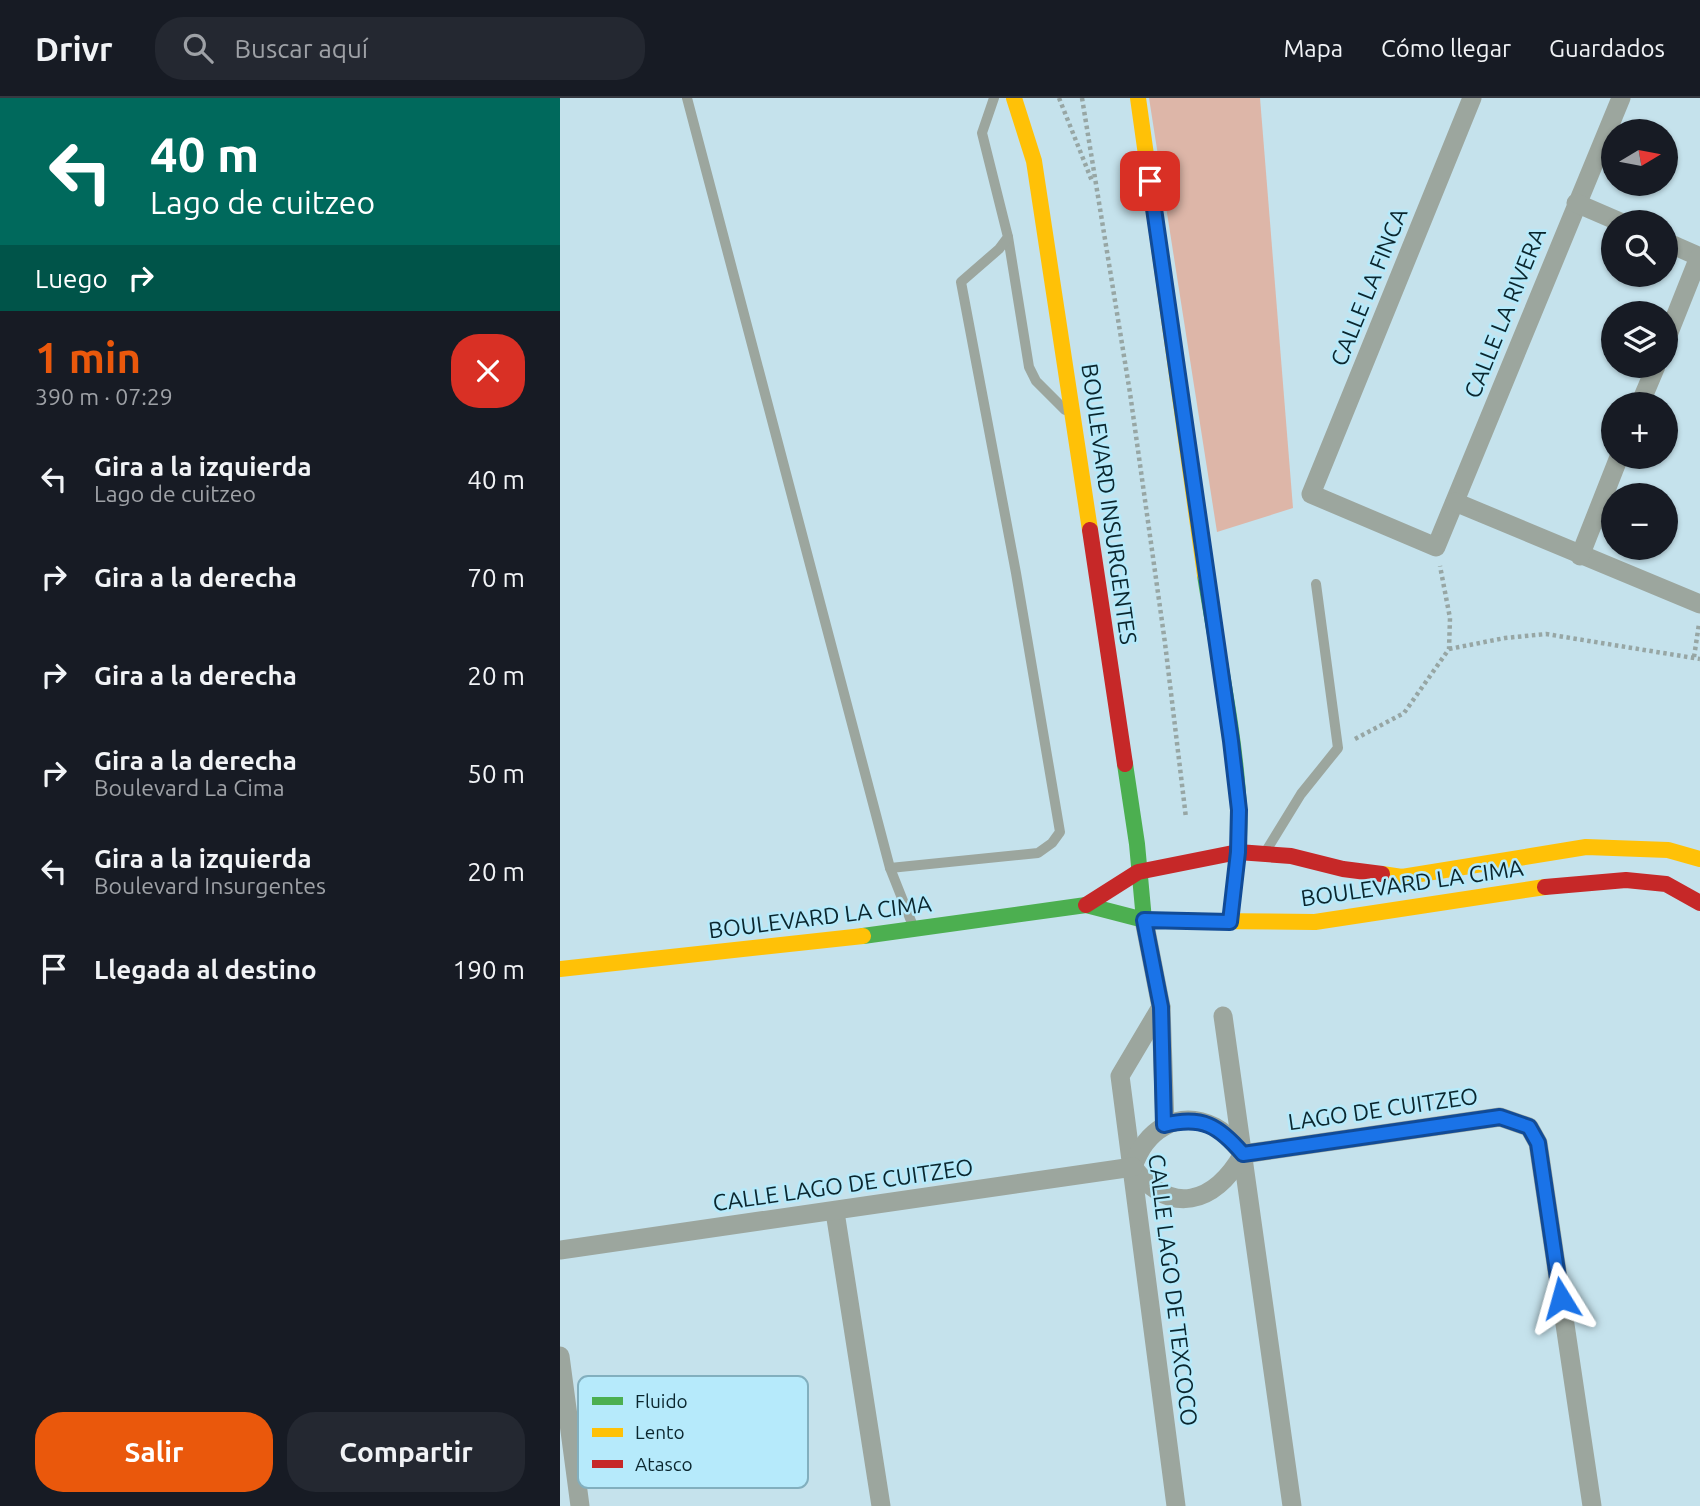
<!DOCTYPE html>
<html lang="es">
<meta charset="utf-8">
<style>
:root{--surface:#171b24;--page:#242831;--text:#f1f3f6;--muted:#9ea1a6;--line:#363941;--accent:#ea580c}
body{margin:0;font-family:Ubuntu,sans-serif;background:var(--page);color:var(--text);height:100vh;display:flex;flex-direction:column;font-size:26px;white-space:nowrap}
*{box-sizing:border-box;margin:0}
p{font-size:23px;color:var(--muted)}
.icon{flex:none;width:38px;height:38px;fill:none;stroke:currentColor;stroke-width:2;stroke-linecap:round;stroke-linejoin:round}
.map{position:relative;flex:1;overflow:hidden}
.sheet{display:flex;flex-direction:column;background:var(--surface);width:560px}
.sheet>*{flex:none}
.banner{background:#00695c;color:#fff;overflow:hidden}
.needle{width:46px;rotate:80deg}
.controls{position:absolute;left:1041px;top:21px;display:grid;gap:14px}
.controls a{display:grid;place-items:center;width:77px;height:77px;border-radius:50%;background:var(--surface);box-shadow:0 2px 5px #0004;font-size:35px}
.pin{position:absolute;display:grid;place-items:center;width:60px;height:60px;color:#fff;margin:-30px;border-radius:14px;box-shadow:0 4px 10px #0006}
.me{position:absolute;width:77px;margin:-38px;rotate:352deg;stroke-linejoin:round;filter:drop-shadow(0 0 5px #0008)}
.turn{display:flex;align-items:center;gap:24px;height:147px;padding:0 35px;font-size:32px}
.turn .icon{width:91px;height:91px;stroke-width:2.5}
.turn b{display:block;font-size:49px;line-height:60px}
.then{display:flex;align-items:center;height:66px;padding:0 35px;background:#0003;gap:14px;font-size:26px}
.round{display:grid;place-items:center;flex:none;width:74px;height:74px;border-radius:28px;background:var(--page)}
.headline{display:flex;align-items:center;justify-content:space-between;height:119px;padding:0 35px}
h1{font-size:42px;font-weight:600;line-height:52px;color:var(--accent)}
.cta{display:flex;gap:14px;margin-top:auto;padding:14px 35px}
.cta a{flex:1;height:80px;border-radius:28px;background:var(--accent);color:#fff;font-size:28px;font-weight:600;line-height:80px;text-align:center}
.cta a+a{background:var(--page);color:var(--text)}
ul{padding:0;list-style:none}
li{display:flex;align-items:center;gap:21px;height:98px;padding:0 35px}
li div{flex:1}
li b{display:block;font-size:26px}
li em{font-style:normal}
header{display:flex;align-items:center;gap:42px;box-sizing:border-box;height:98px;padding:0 35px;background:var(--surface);border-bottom:2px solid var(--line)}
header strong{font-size:33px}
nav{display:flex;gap:38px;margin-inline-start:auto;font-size:24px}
.search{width:490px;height:63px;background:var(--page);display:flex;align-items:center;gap:18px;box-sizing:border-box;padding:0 24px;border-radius:28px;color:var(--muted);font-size:26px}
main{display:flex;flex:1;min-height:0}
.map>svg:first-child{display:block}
</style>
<header>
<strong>Drivr</strong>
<div class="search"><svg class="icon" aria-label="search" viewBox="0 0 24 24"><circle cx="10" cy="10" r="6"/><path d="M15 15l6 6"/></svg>Buscar aquí</div>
<nav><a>Mapa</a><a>Cómo llegar</a><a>Guardados</a></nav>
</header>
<main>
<section class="sheet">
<div class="banner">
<div class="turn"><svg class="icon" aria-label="left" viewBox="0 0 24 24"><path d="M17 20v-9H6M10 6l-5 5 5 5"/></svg><div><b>40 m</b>Lago de cuitzeo</div></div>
<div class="then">Luego<svg class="icon" aria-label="right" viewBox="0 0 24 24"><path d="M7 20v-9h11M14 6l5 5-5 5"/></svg></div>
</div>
<div class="headline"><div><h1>1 min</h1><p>390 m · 07:29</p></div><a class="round" style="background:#d93025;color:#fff"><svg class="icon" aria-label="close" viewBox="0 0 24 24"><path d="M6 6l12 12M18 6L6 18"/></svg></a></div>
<ul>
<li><svg class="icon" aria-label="left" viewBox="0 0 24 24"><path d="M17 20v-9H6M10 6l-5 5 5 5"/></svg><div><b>Gira a la izquierda</b><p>Lago de cuitzeo</p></div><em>40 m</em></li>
<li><svg class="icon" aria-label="right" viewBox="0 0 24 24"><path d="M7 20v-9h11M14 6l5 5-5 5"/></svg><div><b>Gira a la derecha</b></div><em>70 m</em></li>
<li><svg class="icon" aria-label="right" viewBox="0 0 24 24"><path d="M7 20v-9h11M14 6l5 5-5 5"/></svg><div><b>Gira a la derecha</b></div><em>20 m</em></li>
<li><svg class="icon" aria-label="right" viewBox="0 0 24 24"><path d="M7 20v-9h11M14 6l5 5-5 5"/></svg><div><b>Gira a la derecha</b><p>Boulevard La Cima</p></div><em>50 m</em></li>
<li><svg class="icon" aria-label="left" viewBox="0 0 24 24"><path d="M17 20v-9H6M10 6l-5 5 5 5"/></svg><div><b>Gira a la izquierda</b><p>Boulevard Insurgentes</p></div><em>20 m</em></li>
<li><svg class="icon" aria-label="arrive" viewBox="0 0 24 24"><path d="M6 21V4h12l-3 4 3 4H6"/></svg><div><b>Llegada al destino</b></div><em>190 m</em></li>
</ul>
<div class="cta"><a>Salir</a><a>Compartir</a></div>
</section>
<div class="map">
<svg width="1140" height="1408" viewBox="0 0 1140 1408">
<rect width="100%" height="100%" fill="#c5e2ec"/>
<polygon fill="#ddb6a8" points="589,0 700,0 733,410 657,434"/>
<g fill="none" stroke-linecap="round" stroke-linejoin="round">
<g stroke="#97a6a4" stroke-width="4.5" stroke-dasharray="3.5 3.5" stroke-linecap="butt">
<polyline points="499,0 532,83"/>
<polyline points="522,0 570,295 605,545 626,720"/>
<polyline points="889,551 945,540 986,536 1140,561"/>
<polyline points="1134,559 1139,526"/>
<polyline points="795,641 844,615 889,551 890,520 880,468"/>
</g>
<g stroke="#9ca69e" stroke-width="10">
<polyline points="127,0 330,770 353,828"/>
<polyline points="448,139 469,269 476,283 505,312"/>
<polyline points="706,753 741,696 778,650 756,486"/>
<polyline points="330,770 478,755 492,745 500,734 456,475 401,184 439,151 448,139 422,35 434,0"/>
</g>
<g stroke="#9ca69e" stroke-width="19">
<polyline points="912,0 751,396 876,449 1061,0"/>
<polyline points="1016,105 1060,124"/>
<polyline points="1106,144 1140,159"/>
<polyline points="1106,242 1139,159"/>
<polyline points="1080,306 1096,268"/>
<polyline points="895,404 1140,506"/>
<polyline points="1020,458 1059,359"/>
<polyline points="584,822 601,909 605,1027"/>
<polyline points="601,909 560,978 616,1408"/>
<polyline points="663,918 732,1408"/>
<polyline points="683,1056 940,1019 969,1029 978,1045 1032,1408"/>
<path d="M573 1069C585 1033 617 1010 655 1029 667 1035 675 1047 683 1056"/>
<path d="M573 1069C611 1119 654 1106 683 1056"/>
<polyline points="275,1114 321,1408"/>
<polyline points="0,1152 573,1069"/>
<polyline points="0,1258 20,1408"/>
</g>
<g stroke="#4caf50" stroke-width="16">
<path d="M645 477C657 554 675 633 679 711 681 749 674 787 670 824"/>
<polyline points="565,666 577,746 584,822"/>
<polyline points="303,838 526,807 584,822 642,823"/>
</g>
<g stroke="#ffc107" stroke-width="16">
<polyline points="454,0 474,63 530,432"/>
<polyline points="578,0 645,477"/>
<polyline points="822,776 842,779 1026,749 1108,752 1140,761"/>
<polyline points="642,823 755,824 985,789"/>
<polyline points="0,871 303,838"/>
</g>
<g stroke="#c62828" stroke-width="16">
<polyline points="530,432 565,666"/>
<polyline points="985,789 1066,782 1106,786 1140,805"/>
<polyline points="526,807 578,774 678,754 731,758 783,771 822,776"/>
</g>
</g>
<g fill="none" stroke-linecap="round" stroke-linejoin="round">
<g stroke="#114b97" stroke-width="18">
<path id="route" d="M590 83 671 643 679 712 678 754 670 824 584 822 601 909 604 1027C642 1017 659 1028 683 1056L940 1019 969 1029 978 1045 1001 1200"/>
</g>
<use href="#route" stroke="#1a73e8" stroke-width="12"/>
</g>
<g text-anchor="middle" stroke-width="5" stroke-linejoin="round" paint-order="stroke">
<g font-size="23" fill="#0a262e" stroke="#b6eafb">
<text transform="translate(809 189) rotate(-68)" y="8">CALLE LA FINCA</text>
<text transform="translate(945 215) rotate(-68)" y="8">CALLE LA RIVERA</text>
<text transform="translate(549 406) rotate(82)" y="8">BOULEVARD INSURGENTES</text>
<text transform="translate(852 785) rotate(-8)" y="8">BOULEVARD LA CIMA</text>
<text transform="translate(260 819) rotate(-7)" y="8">BOULEVARD LA CIMA</text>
<text transform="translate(823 1011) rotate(-8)" y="8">LAGO DE CUITZEO</text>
<text transform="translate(283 1087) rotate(-8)" y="8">CALLE LAGO DE CUITZEO</text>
<text transform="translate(613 1192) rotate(83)" y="8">CALLE LAGO DE TEXCOCO</text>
</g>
</g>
<rect x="18" y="1278" width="230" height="112" rx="10" fill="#b6eafb" stroke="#82afbe" stroke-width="2"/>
<rect x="32" y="1299" width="31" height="8" fill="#4caf50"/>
<rect x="32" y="1330" width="31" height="9" fill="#ffc107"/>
<rect x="32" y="1362" width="31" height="8" fill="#c62828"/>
<g font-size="19" fill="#0a262e">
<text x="75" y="1310">Fluido</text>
<text x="75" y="1341">Lento</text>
<text x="75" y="1373">Atasco</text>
</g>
</svg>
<div class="controls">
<a><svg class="needle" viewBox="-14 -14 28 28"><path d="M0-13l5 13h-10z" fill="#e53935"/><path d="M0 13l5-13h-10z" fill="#9ea1a6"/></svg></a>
<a><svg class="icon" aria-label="search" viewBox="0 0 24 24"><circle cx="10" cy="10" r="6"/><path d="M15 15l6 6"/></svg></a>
<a><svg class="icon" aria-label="layers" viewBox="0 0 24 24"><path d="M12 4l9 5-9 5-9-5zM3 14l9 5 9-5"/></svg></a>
<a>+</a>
<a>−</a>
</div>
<div class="pin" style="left:590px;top:83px;background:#d93025"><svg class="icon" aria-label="arrive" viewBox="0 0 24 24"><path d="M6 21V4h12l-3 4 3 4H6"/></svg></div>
<svg class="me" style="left:1001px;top:1200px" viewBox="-20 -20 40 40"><path d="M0-17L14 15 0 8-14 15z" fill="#1a73e8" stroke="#fff" stroke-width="4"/></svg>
</div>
</main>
